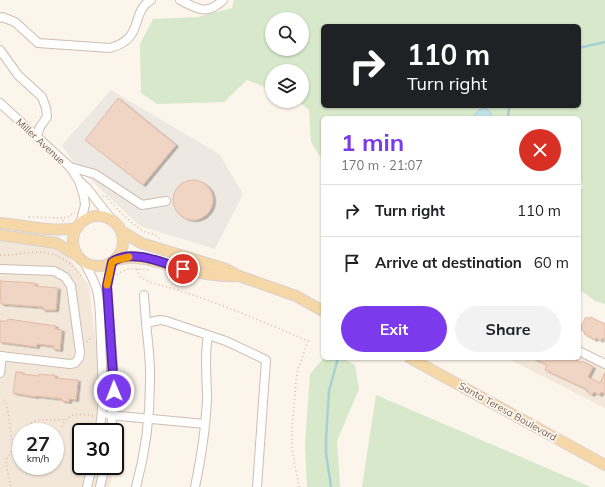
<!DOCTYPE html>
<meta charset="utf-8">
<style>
:root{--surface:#fff;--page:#f2f2f2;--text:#202124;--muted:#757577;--line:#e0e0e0;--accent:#7c3aed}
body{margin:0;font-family:Mulish,sans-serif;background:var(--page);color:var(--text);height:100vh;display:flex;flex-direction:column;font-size:15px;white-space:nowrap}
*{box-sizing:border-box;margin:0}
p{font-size:13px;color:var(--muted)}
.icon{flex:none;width:22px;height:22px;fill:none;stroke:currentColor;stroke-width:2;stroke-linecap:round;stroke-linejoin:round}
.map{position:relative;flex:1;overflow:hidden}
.side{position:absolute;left:321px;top:116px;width:260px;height:244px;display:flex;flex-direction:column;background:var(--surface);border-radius:6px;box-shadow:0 1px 3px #0004}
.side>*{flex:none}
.top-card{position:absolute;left:321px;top:24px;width:260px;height:84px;border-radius:6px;box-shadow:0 1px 3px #0004;background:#202124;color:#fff;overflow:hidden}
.fabs{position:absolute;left:265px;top:12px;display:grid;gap:8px}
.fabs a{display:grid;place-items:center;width:44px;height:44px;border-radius:50%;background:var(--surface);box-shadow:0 1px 3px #0004;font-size:20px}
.speed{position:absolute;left:12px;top:423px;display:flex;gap:8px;font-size:20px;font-weight:700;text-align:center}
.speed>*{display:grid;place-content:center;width:52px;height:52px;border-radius:50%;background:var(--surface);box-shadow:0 1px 3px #0004;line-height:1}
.speed small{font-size:10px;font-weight:400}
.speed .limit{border:2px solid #111;border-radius:6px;background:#fff;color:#111}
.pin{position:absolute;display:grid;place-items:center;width:34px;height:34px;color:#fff;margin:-17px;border:2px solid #fff;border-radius:50%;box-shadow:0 1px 4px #0007}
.me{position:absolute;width:44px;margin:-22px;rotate:359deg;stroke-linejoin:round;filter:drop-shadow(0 0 3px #0008)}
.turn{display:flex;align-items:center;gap:14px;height:84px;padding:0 20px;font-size:18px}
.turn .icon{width:52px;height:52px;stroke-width:2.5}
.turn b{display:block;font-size:28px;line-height:34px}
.round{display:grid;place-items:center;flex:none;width:42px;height:42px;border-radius:21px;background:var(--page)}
.overview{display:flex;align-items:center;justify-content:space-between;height:68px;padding:0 20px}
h1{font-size:24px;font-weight:700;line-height:30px;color:var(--accent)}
.button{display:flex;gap:8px;margin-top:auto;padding:8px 20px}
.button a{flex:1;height:46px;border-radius:24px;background:var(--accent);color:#fff;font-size:16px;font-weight:700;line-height:46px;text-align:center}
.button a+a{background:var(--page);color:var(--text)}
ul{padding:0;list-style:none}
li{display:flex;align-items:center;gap:12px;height:52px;padding:0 20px;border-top:1px solid var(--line)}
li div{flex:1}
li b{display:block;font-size:15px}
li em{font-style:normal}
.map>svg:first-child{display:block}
</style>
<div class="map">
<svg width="605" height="487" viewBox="0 0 605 487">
<defs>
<filter id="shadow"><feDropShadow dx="2.5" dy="1.5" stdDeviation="0" flood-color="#0004"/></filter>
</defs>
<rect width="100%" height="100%" fill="#fcf5eb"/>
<g fill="#f3e7da" fill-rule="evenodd">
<path d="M0 232 60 247 73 263 89 286 106 432H81V466H110L112 478 109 487H0ZM21 432H55V466H21Z"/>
<polygon points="579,355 605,368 605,408 507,358 579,358"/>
</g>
<polygon fill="#eee8e3" points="111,90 219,154 243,194 215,249 140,226 75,165 62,145"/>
<g fill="#d7e9ca" fill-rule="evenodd">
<path d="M234 0H605V304L595 301 579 289V192L583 187 579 172V118H451L449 116 442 118H323V160H322L311 142 309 110 298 101H302V71H272V90L247 80 224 102 157 104 141 93 140 44 153 19 198 17 232 8ZM272 19H302V49H272ZM323 26H579V106H323Z"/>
<polygon points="324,358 343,358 355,365 359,389 337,441 340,487 307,487 305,445 310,374"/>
<polygon points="376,395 591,487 362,487"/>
</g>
<polygon fill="#c0e1e5" stroke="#a7d0d6" points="484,108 487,109 491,113 491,118 471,118 479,110"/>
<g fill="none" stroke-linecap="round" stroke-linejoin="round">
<g stroke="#a7d0d6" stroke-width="2.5">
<polyline points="579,48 605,42"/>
<polyline points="508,118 509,106"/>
<polyline points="331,487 326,453 326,439 329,391 338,358"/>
</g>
</g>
<g fill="#f0d4c4" stroke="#e2bba5" filter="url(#shadow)">
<polygon points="118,98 176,145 143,185 85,140"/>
<circle cx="193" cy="200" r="20"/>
<polygon points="0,281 35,283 35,286 58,288 56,310 43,310 43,307 1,304"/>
<polygon points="586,317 589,319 590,317 605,324 605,340 602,338 601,341 596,338 595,340 584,334 585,332 581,330 582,327 581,326"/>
<polygon points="8,319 56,326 55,329 62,330 60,350 53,349 54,346 37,344 37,347 0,342 0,321 7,321"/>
<polygon points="533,358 572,358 581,363 582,361 593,367 588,377 600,383 605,372 605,394 601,392 600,395 594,392 592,395 587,392 588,390 545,370 547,365"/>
<polygon points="16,372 22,372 22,374 39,376 39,374 48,375 55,375 55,378 78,380 76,400 69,399 69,402 62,401 62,399 36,396 36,397 13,393"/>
</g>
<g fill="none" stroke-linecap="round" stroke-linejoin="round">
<g stroke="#cebdb1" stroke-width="10">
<g id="minor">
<path d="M180 0C198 9 206 16 223 0"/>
<path d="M0 18 2 17 15 22 38 43 110 48C145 39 130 12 151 0"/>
<polyline points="0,50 18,75 42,97 46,108 47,117 40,127 37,136"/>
<polyline points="0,103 70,167 79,181 84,197 85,205 80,224"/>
<polyline points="70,167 95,174 142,205 166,201"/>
<polyline points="79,181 87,188 112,220"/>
<path d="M84 262C89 271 94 280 97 290 101 307 100 325 101 342 102 372 105 403 99 432"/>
<polyline points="0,269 54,271 65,277 71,286 80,352 79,358 75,363 70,364 0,356"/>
<polyline points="144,295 146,323"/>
<polyline points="579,351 605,364"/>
<polyline points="0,373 2,356"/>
<polyline points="109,415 205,424"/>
<polyline points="111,432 114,391 113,366 107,286 112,262"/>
<polyline points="87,487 92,466"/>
<polyline points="100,487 105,466"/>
<path d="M136 487C145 454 150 417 150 382 151 363 148 343 146 323L160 320 166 321 226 341 266 360 257 487"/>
<path d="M195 487C201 458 206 428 207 398 207 377 204 356 208 336"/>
</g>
</g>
<g stroke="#d9d1ce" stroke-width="12">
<g id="major">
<circle cx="98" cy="241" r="25"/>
<path d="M0 223C25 225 53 233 77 228"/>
<polyline points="121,231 141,243 226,269 239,276 296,296 323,311"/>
<polyline points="0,235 56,243 78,256"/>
<path d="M116 260C140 254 159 263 182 269 201 274 219 277 239 276"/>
<polyline points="410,358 605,465"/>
</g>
</g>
<g stroke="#d5b7a7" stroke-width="1.5" stroke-dasharray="1 3" stroke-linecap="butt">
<path d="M103 196 105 195C116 208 129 222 143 231 150 235 156 232 160 240"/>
<polyline points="29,217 63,218"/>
<polyline points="63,221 63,218 68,217 75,212"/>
<path d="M0 255C9 256 16 254 25 253 51 250 66 256 83 278"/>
<path d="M137 269C139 281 153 283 164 286 213 300 261 321 308 341L298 369 296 381 292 429V450L299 487"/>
<path d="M117 275C126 266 138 269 149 270"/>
<polyline points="87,342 88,339 92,339"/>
<path d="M4 400C9 404 11 440 13 449"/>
<path d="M62 427C67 411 80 414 93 416"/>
<path d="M23 432C31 415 49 421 64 420"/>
<polyline points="11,486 6,464 6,460 21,436"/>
</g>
<use href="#minor" stroke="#fff" stroke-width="8"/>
<use href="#major" stroke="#f6d7a8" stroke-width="10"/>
</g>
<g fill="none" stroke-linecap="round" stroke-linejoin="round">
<g stroke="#51269a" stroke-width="10">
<path id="route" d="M114 391 107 286 112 262C131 248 163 263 183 269"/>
</g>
<use href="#route" stroke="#7c3aed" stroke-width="7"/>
<polyline stroke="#f59e0b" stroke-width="7" points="107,285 112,262 116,260 129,257"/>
</g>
<g text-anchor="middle" stroke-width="3.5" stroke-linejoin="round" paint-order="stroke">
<g font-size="10" fill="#765c4f" stroke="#fef9f2">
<text transform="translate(41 141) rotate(43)" y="4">Miller Avenue</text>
<text transform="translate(508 411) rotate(29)" y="4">Santa Teresa Boulevard</text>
</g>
</g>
</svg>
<div class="fabs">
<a><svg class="icon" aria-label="search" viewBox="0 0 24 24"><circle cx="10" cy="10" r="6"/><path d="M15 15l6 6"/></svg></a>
<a><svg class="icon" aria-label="layers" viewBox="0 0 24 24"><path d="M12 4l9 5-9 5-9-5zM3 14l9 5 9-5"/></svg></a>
</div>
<div class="speed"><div>27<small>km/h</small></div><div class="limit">30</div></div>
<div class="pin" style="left:183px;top:269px;background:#d93025"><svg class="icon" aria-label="arrive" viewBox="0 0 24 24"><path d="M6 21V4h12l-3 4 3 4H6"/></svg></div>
<svg class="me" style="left:114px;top:391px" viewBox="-20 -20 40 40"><circle r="17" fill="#7c3aed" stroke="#fff" stroke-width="3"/><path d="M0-11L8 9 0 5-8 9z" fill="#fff"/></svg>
<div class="top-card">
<div class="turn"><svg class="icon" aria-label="right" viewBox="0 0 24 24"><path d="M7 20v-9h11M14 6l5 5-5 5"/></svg><div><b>110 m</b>Turn right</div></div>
</div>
<section class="side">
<div class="overview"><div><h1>1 min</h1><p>170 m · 21:07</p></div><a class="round" style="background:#d93025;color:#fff"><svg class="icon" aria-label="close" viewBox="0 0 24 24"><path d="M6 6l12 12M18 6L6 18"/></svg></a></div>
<ul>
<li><svg class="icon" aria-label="right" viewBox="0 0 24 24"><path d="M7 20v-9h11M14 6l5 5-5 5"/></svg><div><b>Turn right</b></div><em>110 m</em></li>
<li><svg class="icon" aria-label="arrive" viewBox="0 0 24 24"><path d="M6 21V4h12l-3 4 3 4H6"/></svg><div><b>Arrive at destination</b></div><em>60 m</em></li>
</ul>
<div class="button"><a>Exit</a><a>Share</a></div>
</section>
</div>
